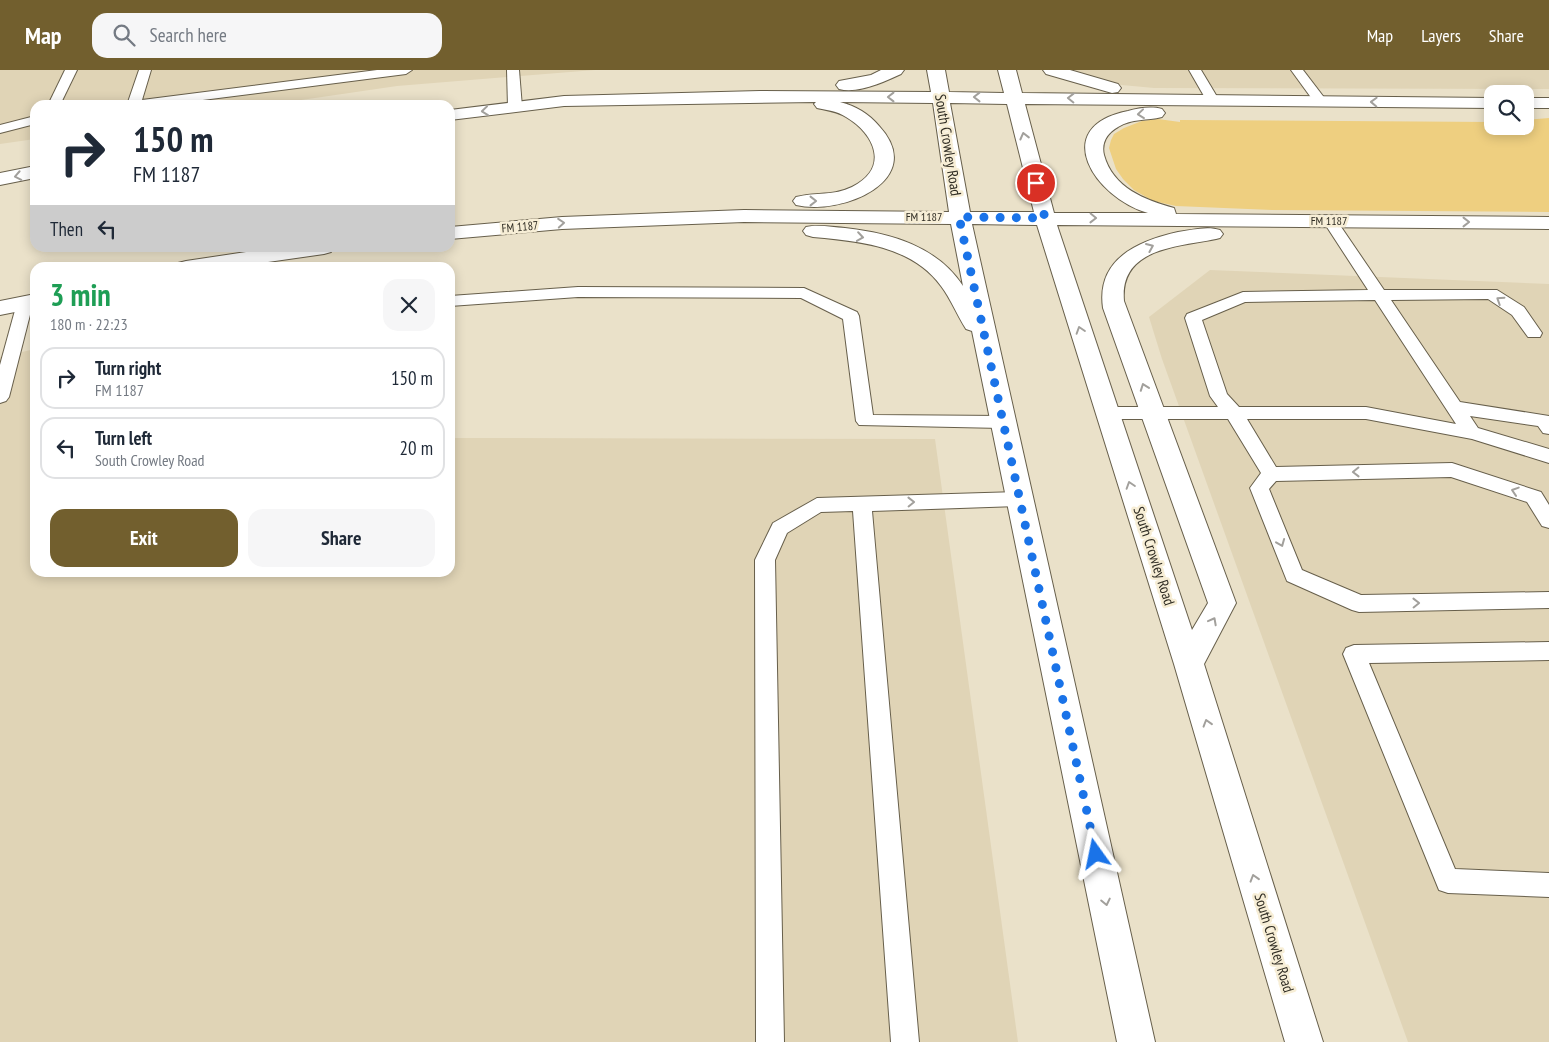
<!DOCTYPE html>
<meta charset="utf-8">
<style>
:root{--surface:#fff;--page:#f6f6f7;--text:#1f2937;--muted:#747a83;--line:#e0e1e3;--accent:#725f2e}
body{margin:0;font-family:"PT Sans Narrow",sans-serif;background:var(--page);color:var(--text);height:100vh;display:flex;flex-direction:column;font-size:19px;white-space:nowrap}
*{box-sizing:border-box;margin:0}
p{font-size:16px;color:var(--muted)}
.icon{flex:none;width:28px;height:28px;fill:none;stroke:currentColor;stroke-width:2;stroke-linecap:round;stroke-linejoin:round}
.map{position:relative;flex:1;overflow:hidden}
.side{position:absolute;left:30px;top:192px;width:425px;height:315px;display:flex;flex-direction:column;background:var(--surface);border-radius:15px;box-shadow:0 2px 12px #0003}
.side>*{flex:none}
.guide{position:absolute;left:30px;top:30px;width:425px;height:152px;border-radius:15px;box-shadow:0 2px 12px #0003;background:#fff;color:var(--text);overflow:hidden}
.buttons{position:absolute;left:1484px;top:15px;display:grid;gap:10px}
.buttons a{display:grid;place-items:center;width:50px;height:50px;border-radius:10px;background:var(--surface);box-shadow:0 2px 12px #0003;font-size:25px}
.pin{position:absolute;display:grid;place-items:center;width:42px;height:42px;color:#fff;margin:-21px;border:2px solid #fff;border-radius:50%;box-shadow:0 1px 5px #0007}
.me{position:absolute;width:55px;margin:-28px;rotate:348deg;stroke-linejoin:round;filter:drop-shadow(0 0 4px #0008)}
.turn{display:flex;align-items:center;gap:18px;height:105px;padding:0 20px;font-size:22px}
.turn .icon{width:65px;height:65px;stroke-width:2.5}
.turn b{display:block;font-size:35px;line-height:42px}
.then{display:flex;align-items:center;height:48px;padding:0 20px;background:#0003;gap:10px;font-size:19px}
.round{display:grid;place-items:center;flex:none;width:52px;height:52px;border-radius:15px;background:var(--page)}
.overview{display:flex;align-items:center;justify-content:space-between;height:85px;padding:0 20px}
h1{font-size:30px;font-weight:600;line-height:38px;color:#1e9e55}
.cta{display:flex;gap:10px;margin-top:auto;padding:10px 20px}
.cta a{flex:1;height:58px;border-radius:15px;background:var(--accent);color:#fff;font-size:20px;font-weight:600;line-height:58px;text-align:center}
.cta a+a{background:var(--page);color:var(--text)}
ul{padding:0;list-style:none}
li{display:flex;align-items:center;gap:15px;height:62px;margin:0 10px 8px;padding:0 10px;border:2px solid var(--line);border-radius:15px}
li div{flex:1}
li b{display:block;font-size:19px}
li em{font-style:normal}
header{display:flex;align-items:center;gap:30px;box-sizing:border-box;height:70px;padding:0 25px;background:var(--accent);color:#fff}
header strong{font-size:24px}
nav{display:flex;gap:28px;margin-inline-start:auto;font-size:18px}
.search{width:350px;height:45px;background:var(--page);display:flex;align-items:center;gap:12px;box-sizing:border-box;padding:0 18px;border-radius:15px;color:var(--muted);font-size:19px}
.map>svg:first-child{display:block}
</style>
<header>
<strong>Map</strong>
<div class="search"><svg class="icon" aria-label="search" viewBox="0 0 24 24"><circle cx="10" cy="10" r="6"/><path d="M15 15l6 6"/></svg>Search here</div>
<nav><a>Map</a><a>Layers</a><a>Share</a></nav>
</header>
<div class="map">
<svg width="1549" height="972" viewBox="0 0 1549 972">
<rect width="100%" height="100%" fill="#eae1c9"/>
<g fill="#e0d4b6">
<polygon points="0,0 595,0 397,16 267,35 35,35 35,69 0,74"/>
<polygon points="1066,0 1549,0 1549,19 1154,18 1111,14"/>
<polygon points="1210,200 1549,214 1549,972 1408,972 1162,289 1149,247"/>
<polygon points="35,279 35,502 450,502 450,368 935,369 1018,972 0,972 0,287"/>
</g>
<polygon fill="#eecf80" points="1549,48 1549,142 1272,140 1176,136 1153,131 1134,120 1123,109 1116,99 1109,78 1111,70 1114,64 1124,58 1142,51 1158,49 1180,52 1180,50 1492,52 1492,56 1525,56 1525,50"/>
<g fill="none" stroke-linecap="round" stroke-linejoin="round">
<g stroke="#675f4b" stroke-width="2">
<g id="lane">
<polygon points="65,0 77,0 60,35 48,35"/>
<polygon points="139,0 151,0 142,30 377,0 412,0 406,4 163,35 127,35"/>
<polygon points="507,0 519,0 522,37 520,40 510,40 508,37"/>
<polygon points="1189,0 1201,0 1219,30 1218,33 1208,33"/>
<polygon points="1291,0 1303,0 1326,30 1325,33 1315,33"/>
<polygon points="35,46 35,54 0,63 0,55"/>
<path d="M1330 147 1335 148 1384 220H1497L1524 237 1542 263 1540 267H1528L1512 245 1488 229 1391 230 1460 332 1549 346V364L1543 363 1538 356 1470 346 1478 358 1549 379V393L1472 369 1366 349H1247L1276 397 1452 393 1541 422 1549 435V458L1542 456 1527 432 1451 407 1276 411 1269 419 1302 500 1361 525 1549 522V538L1359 542 1352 540 1287 511 1250 418 1261 403 1228 349H1107L1101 347 1098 343 1101 339 1107 337H1218L1210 326 1185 248 1187 244 1243 222 1368 220 1323 151ZM1375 230 1456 354 1366 337H1239L1227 324 1202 250 1245 232Z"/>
<polygon points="578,217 804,218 857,242 859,246 873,345 1002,346 1008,348 1011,352 1008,356 1002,358 859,355 856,351 843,249 801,228 578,227 450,236 450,226"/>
<polygon points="25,228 31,229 33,233 9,327 6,331 0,333 0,295 17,233 19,229"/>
<polygon points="1020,422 1027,424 1030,429 1027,434 1020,436 872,441 919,972 891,972 853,441 821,442 787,463 775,490 784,972 756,972 755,490 773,453 817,428"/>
<polygon points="1549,572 1549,590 1369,593 1455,799 1549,803 1549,827 1448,823 1439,820 1343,584 1346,578 1354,575"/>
</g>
</g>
<g stroke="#675f4b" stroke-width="2">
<g id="secondary">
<path d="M881 0H904L901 4C884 12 858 24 839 19L836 15 839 11 871 5Z"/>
<path d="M927 0H945L949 22 1004 23 998 0H1016L1022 23 1492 28V38L1025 34 1054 143H1148C1095 128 1048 57 1128 41 1139 38 1151 36 1162 39L1165 43 1162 47C1147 51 1132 48 1118 57 1107 63 1101 73 1104 85 1113 118 1145 130 1174 138L1176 144 1549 147V159L1057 155 1192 560 1208 533 1103 238C1096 189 1138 171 1178 162 1192 160 1207 156 1220 160L1223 164 1220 168C1184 177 1119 175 1124 231L1236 533 1204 594 1323 972H1285L1174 594 1037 155 972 154 1155 972H1117L972 261 966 259C957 245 951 229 941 216 912 176 859 171 813 167L806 165 803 161 806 157C818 154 832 157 845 158 890 163 937 176 963 216L951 154 744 152 562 159 450 169V157L562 147 744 140 949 142 933 33 840 32C856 36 869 44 879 56 929 110 841 146 796 135L793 131 796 127C815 122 834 126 852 117 890 98 875 64 846 47 837 41 827 40 817 38L814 34 816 32 564 36 450 50V40L564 26 760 21 931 22ZM950 33 1007 34 1034 142H970Z"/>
<polygon points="1043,0 1070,0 1118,14 1121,18 1118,22 1112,23 1046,4"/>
<rect x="1525" y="28" width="24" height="10"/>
<polygon points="35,96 35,108 0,115 0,103"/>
<polygon points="273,178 334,178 331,182 324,184 225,198 176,198 178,193 186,191"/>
<polygon points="35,224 35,238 0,245 0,231"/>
</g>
</g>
<use href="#lane" fill="#fff" fill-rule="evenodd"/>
<use href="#secondary" fill="#fff" fill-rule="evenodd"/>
</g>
<defs><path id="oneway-chevron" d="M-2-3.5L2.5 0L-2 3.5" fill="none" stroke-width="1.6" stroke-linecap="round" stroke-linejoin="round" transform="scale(1.25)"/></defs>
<g stroke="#a2a09c">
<use href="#oneway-chevron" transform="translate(891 27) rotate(-180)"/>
<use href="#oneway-chevron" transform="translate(977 27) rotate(180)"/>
<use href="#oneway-chevron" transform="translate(1071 28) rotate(-179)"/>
<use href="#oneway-chevron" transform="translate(1374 32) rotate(-178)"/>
<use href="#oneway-chevron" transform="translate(485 41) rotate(174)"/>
<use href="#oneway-chevron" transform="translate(1141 44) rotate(174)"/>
<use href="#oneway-chevron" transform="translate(1024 66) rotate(-104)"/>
<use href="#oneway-chevron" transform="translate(18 106) rotate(169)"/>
<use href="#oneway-chevron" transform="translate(813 131)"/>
<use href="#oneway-chevron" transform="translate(1093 148) rotate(1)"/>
<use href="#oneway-chevron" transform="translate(1466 152)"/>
<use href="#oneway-chevron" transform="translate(561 153) rotate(-4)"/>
<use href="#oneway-chevron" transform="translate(860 167) rotate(8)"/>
<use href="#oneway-chevron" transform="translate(1150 177) rotate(-23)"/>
<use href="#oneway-chevron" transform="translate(1500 230) rotate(-147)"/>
<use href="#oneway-chevron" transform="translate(1080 260) rotate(-108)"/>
<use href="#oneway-chevron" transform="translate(1144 317) rotate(-110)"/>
<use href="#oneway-chevron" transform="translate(1356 402) rotate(179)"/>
<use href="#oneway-chevron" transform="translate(1130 415) rotate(-108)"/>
<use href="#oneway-chevron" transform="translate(1515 421) rotate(-162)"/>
<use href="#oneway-chevron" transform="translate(911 432) rotate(-1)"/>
<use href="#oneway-chevron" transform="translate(1281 473) rotate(68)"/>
<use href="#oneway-chevron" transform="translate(1416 533) rotate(-1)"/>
<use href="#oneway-chevron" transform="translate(1213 551) rotate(-62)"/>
<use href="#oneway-chevron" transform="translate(1207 653) rotate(-107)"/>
<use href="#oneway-chevron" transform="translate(1254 808) rotate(-107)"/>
<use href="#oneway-chevron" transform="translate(1106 832) rotate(78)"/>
</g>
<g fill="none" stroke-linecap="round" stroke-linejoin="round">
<polyline stroke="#1a73e8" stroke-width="9" stroke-dasharray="0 16.2" points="1036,113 1045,148 959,147 1096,784"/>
</g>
<g text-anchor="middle" stroke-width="5" stroke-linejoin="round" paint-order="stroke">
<g font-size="12" fill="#302d24" stroke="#f7eed6">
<text x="924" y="151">FM 1187</text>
<text x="1329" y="155">FM 1187</text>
<text transform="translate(520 157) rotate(-5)" y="4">FM 1187</text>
</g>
<g font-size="15" fill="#302d24" stroke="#f7eed6">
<text transform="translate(948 75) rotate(81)" y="5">South Crowley Road</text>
<text transform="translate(1154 486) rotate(72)" y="5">South Crowley Road</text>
<text transform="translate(1274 873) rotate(73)" y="5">South Crowley Road</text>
</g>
</g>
</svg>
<div class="buttons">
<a><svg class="icon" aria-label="search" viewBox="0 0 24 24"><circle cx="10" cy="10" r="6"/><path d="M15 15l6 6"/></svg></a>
</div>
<div class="pin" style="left:1036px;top:113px;background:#d93025"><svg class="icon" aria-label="arrive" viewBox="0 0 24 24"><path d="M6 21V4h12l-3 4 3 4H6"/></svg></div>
<svg class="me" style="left:1096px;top:784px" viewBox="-20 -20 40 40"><path d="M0-17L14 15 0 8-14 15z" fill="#1a73e8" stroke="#fff" stroke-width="4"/></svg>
<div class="guide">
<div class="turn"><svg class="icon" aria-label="right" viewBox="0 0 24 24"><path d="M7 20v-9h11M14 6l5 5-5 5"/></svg><div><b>150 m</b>FM 1187</div></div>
<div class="then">Then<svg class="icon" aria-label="left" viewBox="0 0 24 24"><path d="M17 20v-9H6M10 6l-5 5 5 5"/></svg></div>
</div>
<section class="side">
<div class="overview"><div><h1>3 min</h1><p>180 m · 22:23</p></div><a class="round"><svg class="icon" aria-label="close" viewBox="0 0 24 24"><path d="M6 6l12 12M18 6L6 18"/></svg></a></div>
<ul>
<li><svg class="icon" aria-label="right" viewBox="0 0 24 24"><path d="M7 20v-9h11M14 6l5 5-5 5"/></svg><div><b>Turn right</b><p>FM 1187</p></div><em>150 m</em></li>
<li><svg class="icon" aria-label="left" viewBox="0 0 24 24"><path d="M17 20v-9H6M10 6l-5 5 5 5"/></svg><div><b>Turn left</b><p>South Crowley Road</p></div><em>20 m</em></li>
</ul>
<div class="cta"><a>Exit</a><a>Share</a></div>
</section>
</div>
